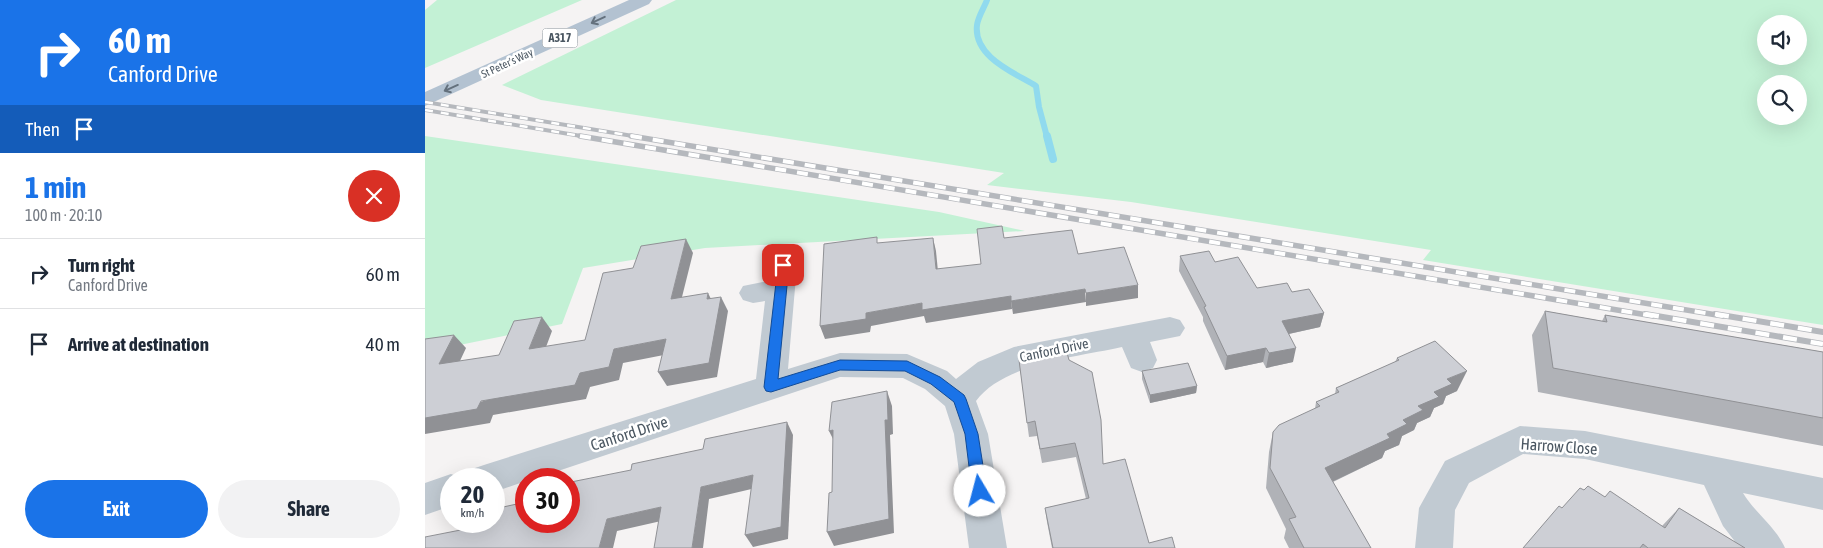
<!DOCTYPE html>
<meta charset="utf-8">
<style>
:root{--surface:#fff;--page:#f2f2f3;--text:#1f2937;--muted:#747a83;--line:#e0e1e3;--accent:#1a73e8}
body{margin:0;font-family:"Asap Condensed",sans-serif;background:var(--page);color:var(--text);height:100vh;display:flex;flex-direction:column;font-size:19px;white-space:nowrap}
*{box-sizing:border-box;margin:0}
p{font-size:16px;color:var(--muted)}
.icon{flex:none;width:28px;height:28px;fill:none;stroke:currentColor;stroke-width:2;stroke-linecap:round;stroke-linejoin:round}
.map{position:relative;flex:1;overflow:hidden}
.drawer{display:flex;flex-direction:column;background:var(--surface);width:425px}
.drawer>*{flex:none}
.guide{background:#1a73e8;color:#fff;overflow:hidden}
.controls{position:absolute;left:1332px;top:15px;display:grid;gap:10px}
.controls a{display:grid;place-items:center;width:50px;height:50px;border-radius:50%;background:var(--surface);box-shadow:0 5px 20px #0002;font-size:25px}
.speed{position:absolute;left:15px;top:468px;display:flex;gap:10px;font-size:25px;font-weight:700;text-align:center}
.speed>*{display:grid;place-content:center;width:65px;height:65px;border-radius:50%;background:var(--surface);box-shadow:0 5px 20px #0002;line-height:1}
.speed small{font-size:12px;font-weight:400}
.speed .limit{border:8px solid #d22;background:#fff;color:#111}
.pin{position:absolute;display:grid;place-items:center;width:42px;height:42px;color:#fff;margin:-21px;border-radius:10px;box-shadow:0 2px 8px #0006}
.me{position:absolute;width:55px;margin:-28px;rotate:352deg;stroke-linejoin:round;filter:drop-shadow(0 0 4px #0008)}
.turn{display:flex;align-items:center;gap:18px;height:105px;padding:0 25px;font-size:22px}
.turn .icon{width:65px;height:65px;stroke-width:2.5}
.turn b{display:block;font-size:35px;line-height:42px}
.then{display:flex;align-items:center;height:48px;padding:0 25px;background:#0003;gap:10px;font-size:19px}
.round{display:grid;place-items:center;flex:none;width:52px;height:52px;border-radius:26px;background:var(--page)}
.headline{display:flex;align-items:center;justify-content:space-between;height:85px;padding:0 25px}
h1{font-size:30px;font-weight:700;line-height:38px;color:var(--accent)}
.cta{display:flex;gap:10px;margin-top:auto;padding:10px 25px}
.cta a{flex:1;height:58px;border-radius:30px;background:var(--accent);color:#fff;font-size:20px;font-weight:700;line-height:58px;text-align:center}
.cta a+a{background:var(--page);color:var(--text)}
ul{padding:0;list-style:none}
li{display:flex;align-items:center;gap:15px;height:70px;padding:0 25px;border-top:1px solid var(--line)}
li div{flex:1}
li b{display:block;font-size:19px}
li em{font-style:normal}
main{display:flex;flex:1;min-height:0}
.map>svg:first-child{display:block}
</style>
<main>
<section class="drawer">
<div class="guide">
<div class="turn"><svg class="icon" aria-label="right" viewBox="0 0 24 24"><path d="M7 20v-9h11M14 6l5 5-5 5"/></svg><div><b>60 m</b>Canford Drive</div></div>
<div class="then">Then<svg class="icon" aria-label="arrive" viewBox="0 0 24 24"><path d="M6 21V4h12l-3 4 3 4H6"/></svg></div>
</div>
<div class="headline"><div><h1>1 min</h1><p>100 m · 20:10</p></div><a class="round" style="background:#d93025;color:#fff"><svg class="icon" aria-label="close" viewBox="0 0 24 24"><path d="M6 6l12 12M18 6L6 18"/></svg></a></div>
<ul>
<li><svg class="icon" aria-label="right" viewBox="0 0 24 24"><path d="M7 20v-9h11M14 6l5 5-5 5"/></svg><div><b>Turn right</b><p>Canford Drive</p></div><em>60 m</em></li>
<li><svg class="icon" aria-label="arrive" viewBox="0 0 24 24"><path d="M6 21V4h12l-3 4 3 4H6"/></svg><div><b>Arrive at destination</b></div><em>40 m</em></li>
</ul>
<div class="cta"><a>Exit</a><a>Share</a></div>
</section>
<div class="map">
<svg width="1398" height="548" viewBox="0 0 1398 548">
<rect width="100%" height="100%" fill="#f5f3f3"/>
<g fill="#c3f1d5" fill-rule="evenodd">
<polygon points="12,0 157,0 0,68 0,10"/>
<path d="M251 0H1398V325L998 260 1006 250 706 202 562 185 579 173 116 100 77 85ZM1341 24H1374V56H1341ZM1341 84H1374V116H1341Z"/>
<polygon points="0,136 514,212 600,231 280,248 158,268 137,324 0,352"/>
</g>
<g fill="none" stroke-linecap="round" stroke-linejoin="round">
<path stroke="#90daee" stroke-width="6" d="M562 0C559 8 553 17 552 25 548 57 590 73 611 86L614 107 622 137"/>
<polyline stroke="#90daee" stroke-width="8" points="622,136 628,159"/>
<g fill="#c1cad2" fill-rule="evenodd">
<path d="M358 256 368 259 372 265 363 369 415 353 482 354 522 371 531 379 553 362 589 347 745 317 755 320 760 328 755 336 725 342 732 360 728 368 717 372 706 368 697 347C653 357 579 363 551 401L563 434 582 548H544L529 434 520 406 500 389 478 378 415 377 109 479H101V481L69 492V479H44L50 468 62 464 331 379 340 301 328 303 318 300 314 293 318 286 343 281 344 265 348 259Z"/>
<path d="M1095 426 1160 431 1398 478V510L1318 493C1330 513 1351 527 1360 548H1315L1298 526 1279 485 1160 459 1098 454 1044 483 1030 510 1028 548H990L994 508 1020 461Z"/>
<polygon points="26,474 39,479 26,479 26,506 0,515 0,483"/>
</g>
<polygon fill="#b3c2d1" fill-rule="evenodd" points="204,0 227,0 224,4 0,106 0,92"/>
<g stroke="#b5b8bd" stroke-width="4">
<g id="rail-far2">
<polyline points="0,102 214,137"/>
<polyline points="0,110 162,137"/>
</g>
</g>
<g stroke="#b5b8bd" stroke-width="5.5">
<g id="rail-far1">
<polyline points="155,136 1228,316"/>
<polyline points="206,136 1298,316"/>
</g>
</g>
<g stroke="#b5b8bd" stroke-width="6">
<g id="rail">
<polyline points="1220,314 1398,344"/>
<polyline points="1290,314 1398,332"/>
</g>
</g>
<use href="#rail-far2" stroke="#fff" stroke-width="2.5" stroke-dasharray="8" stroke-linecap="butt"/>
<use href="#rail-far1" stroke="#fff" stroke-width="4" stroke-dasharray="11" stroke-linecap="butt"/>
<use href="#rail" stroke="#fff" stroke-width="4.5" stroke-dasharray="14" stroke-linecap="butt"/>
</g>
<g fill="#b0b2b7">
<polygon points="755,256 790,262 832,288 867,292 899,313 895,327 864,334 868,362 841,368 838,362 800,370 778,321 778,317 754,271"/>
<polygon points="1120,311 1177,321 1180,315 1398,352 1398,446 1113,392 1107,335"/>
<polygon points="972,358 1032,391 1021,396 1018,404 1009,408 1005,417 992,423 989,430 977,436 974,445 960,451 957,458 908,482 946,548 864,548 859,538 861,529 841,488 844,452 848,432 890,409 891,402 910,394 911,388 970,362"/>
<polygon points="594,360 678,464 724,543 750,548 627,548 622,522 620,508 661,499 651,457 617,463 612,436 604,437"/>
<polygon points="717,371 772,386 771,393 725,403 717,379"/>
<polygon points="1159,490 1180,497 1237,526 1254,508 1320,548 1098,548 1137,508"/>
</g>
<g fill="#909195">
<polygon points="508,238 511,251 514,282 511,269"/>
<polygon points="261,239 268,253 253,313 246,299"/>
<polygon points="713,285 713,298 661,306 661,293"/>
<polygon points="660,289 661,302 588,314 586,301"/>
<polygon points="283,293 290,307 282,299"/>
<polygon points="586,296 587,309 501,323 499,316 446,326 445,332 400,339 395,326 441,313 497,303"/>
<polygon points="296,297 303,311 292,377 242,386 233,372"/>
<polygon points="899,313 895,327 854,336 857,321"/>
<polygon points="117,317 127,331 115,363 104,349"/>
<polygon points="29,335 41,348 27,378 14,364"/>
<polygon points="241,339 249,353 198,363 194,380 165,387 161,399 68,415 65,423 0,434 0,418 155,373 189,349"/>
<polygon points="841,348 838,362 800,370 802,356"/>
<polygon points="871,348 868,362 841,368 844,353"/>
<polygon points="1042,371 1032,391 1021,396 1018,404 1009,408 1005,417 992,423 989,430 977,436 974,445 960,451 957,458 894,488 900,468 962,434 1022,379"/>
<polygon points="772,386 771,393 725,403 725,395"/>
<polygon points="462,391 467,406 468,434 465,435 469,533 409,546 402,532 460,420"/>
<polygon points="362,422 368,435 363,539 328,547 320,535"/>
<polygon points="408,430 411,445 404,431"/>
<polygon points="328,475 335,487 284,499 278,548 267,548 276,487"/>
<polygon points="236,507 245,519 192,531 188,548 174,548 182,519"/>
</g>
<g fill="#cdcfd5" stroke="#909195">
<polygon points="577,226 579,238 647,230 653,254 699,247 713,285 661,293 660,289 586,301 586,296 497,310 497,303 441,313 441,319 395,326 399,244 452,237 452,243 508,238 511,269 556,264 552,229"/>
<polygon points="261,239 246,299 283,293 282,299 296,297 284,363 233,372 241,339 189,349 184,367 155,373 150,385 56,401 52,409 0,418 0,339 29,335 14,364 74,355 89,321 117,317 104,349 160,340 178,273 208,268 216,246"/>
<polygon points="784,251 790,262 813,257 832,288 862,283 867,292 884,289 899,313 857,321 871,348 844,353 841,348 802,356 779,307 781,306 755,256"/>
<polygon points="1120,311 1182,322 1180,315 1398,352 1398,418 1128,368"/>
<polygon points="1010,341 1042,371 1022,379 1027,384 1009,392 1014,397 993,406 998,410 978,420 982,424 962,434 965,438 900,468 946,548 879,548 864,519 871,517 845,468 848,432 854,425 895,406 891,402 914,392 911,388 974,360 972,358"/>
<polygon points="641,349 644,360 667,372 676,420 678,464 700,459 724,543 747,537 750,548 628,548 620,508 664,498 650,443 615,449 610,421 602,423 594,360"/>
<polygon points="763,363 772,386 725,395 717,371"/>
<polygon points="462,391 463,420 460,420 464,519 402,532 404,493 407,492 408,430 404,431 407,402"/>
<polygon points="362,422 356,527 320,535 328,475 276,487 267,548 229,548 236,507 182,519 174,548 0,548 0,537 61,525 62,521 69,521 69,509 101,502 101,521 144,521 144,491 146,482 206,470 207,464 278,449 280,439"/>
<polygon points="1163,486 1180,497 1185,491 1240,528 1254,508 1320,548 1223,548 1218,544 1215,548 1098,548 1134,506 1137,508 1155,488 1159,490"/>
</g>
<defs><path id="oneway-shaft" d="M-6 0H5M1.5-3L5.5 0L1.5 3" fill="none" stroke-width="1.6" stroke-linecap="round" stroke-linejoin="round" transform="scale(1.25)"/></defs>
<g stroke="#64717d">
<use href="#oneway-shaft" transform="translate(173 20) rotate(155)"/>
<use href="#oneway-shaft" transform="translate(26 88) rotate(156)"/>
</g>
<polygon fill="#1a73e8" stroke="#114b97" points="358,261 364,265 353,379 415,360 482,361 515,377 539,395 541,399 553,434 562,491 560,496 555,498 549,496 547,491 540,434 529,402 506,384 480,371 415,370 346,392 341,391 339,387 353,265"/>
<g text-anchor="middle" stroke-width="5" stroke-linejoin="round" paint-order="stroke">
<g font-size="11" fill="#4a5661" stroke="#fff">
<text transform="translate(82 63) rotate(-25)" y="4">St Peter's Way</text>
</g>
<rect fill="#fff" stroke="#808990" stroke-width="1" x="117.5" y="28.5" width="35" height="19" rx="4"/>
<g font-size="12" font-weight="bold" fill="#4a5661">
<text x="135" y="42">A317</text>
</g>
<g font-size="14" fill="#4a5661" stroke="#fff">
<text transform="translate(629 350) rotate(-12)" y="5">Canford Drive</text>
</g>
<g font-size="16" fill="#4a5661" stroke="#fff">
<text transform="translate(204 433) rotate(-18)" y="6">Canford Drive</text>
<text transform="translate(1134 446) rotate(4)" y="6">Harrow Close</text>
</g>
</g>
</svg>
<div class="controls">
<a><svg class="icon" aria-label="sound" viewBox="0 0 24 24"><path d="M4 9h4l5-4v14l-5-4H4zM17 9q2 3 0 6"/></svg></a>
<a><svg class="icon" aria-label="search" viewBox="0 0 24 24"><circle cx="10" cy="10" r="6"/><path d="M15 15l6 6"/></svg></a>
</div>
<div class="speed"><div>20<small>km/h</small></div><div class="limit">30</div></div>
<div class="pin" style="left:358px;top:265px;background:#d93025"><svg class="icon" aria-label="arrive" viewBox="0 0 24 24"><path d="M6 21V4h12l-3 4 3 4H6"/></svg></div>
<svg class="me" style="left:555px;top:491px" viewBox="-20 -20 40 40"><circle r="19" fill="#fff"/><path d="M0-13L10 11 0 6-10 11z" fill="#1a73e8"/></svg>
</div>
</main>
